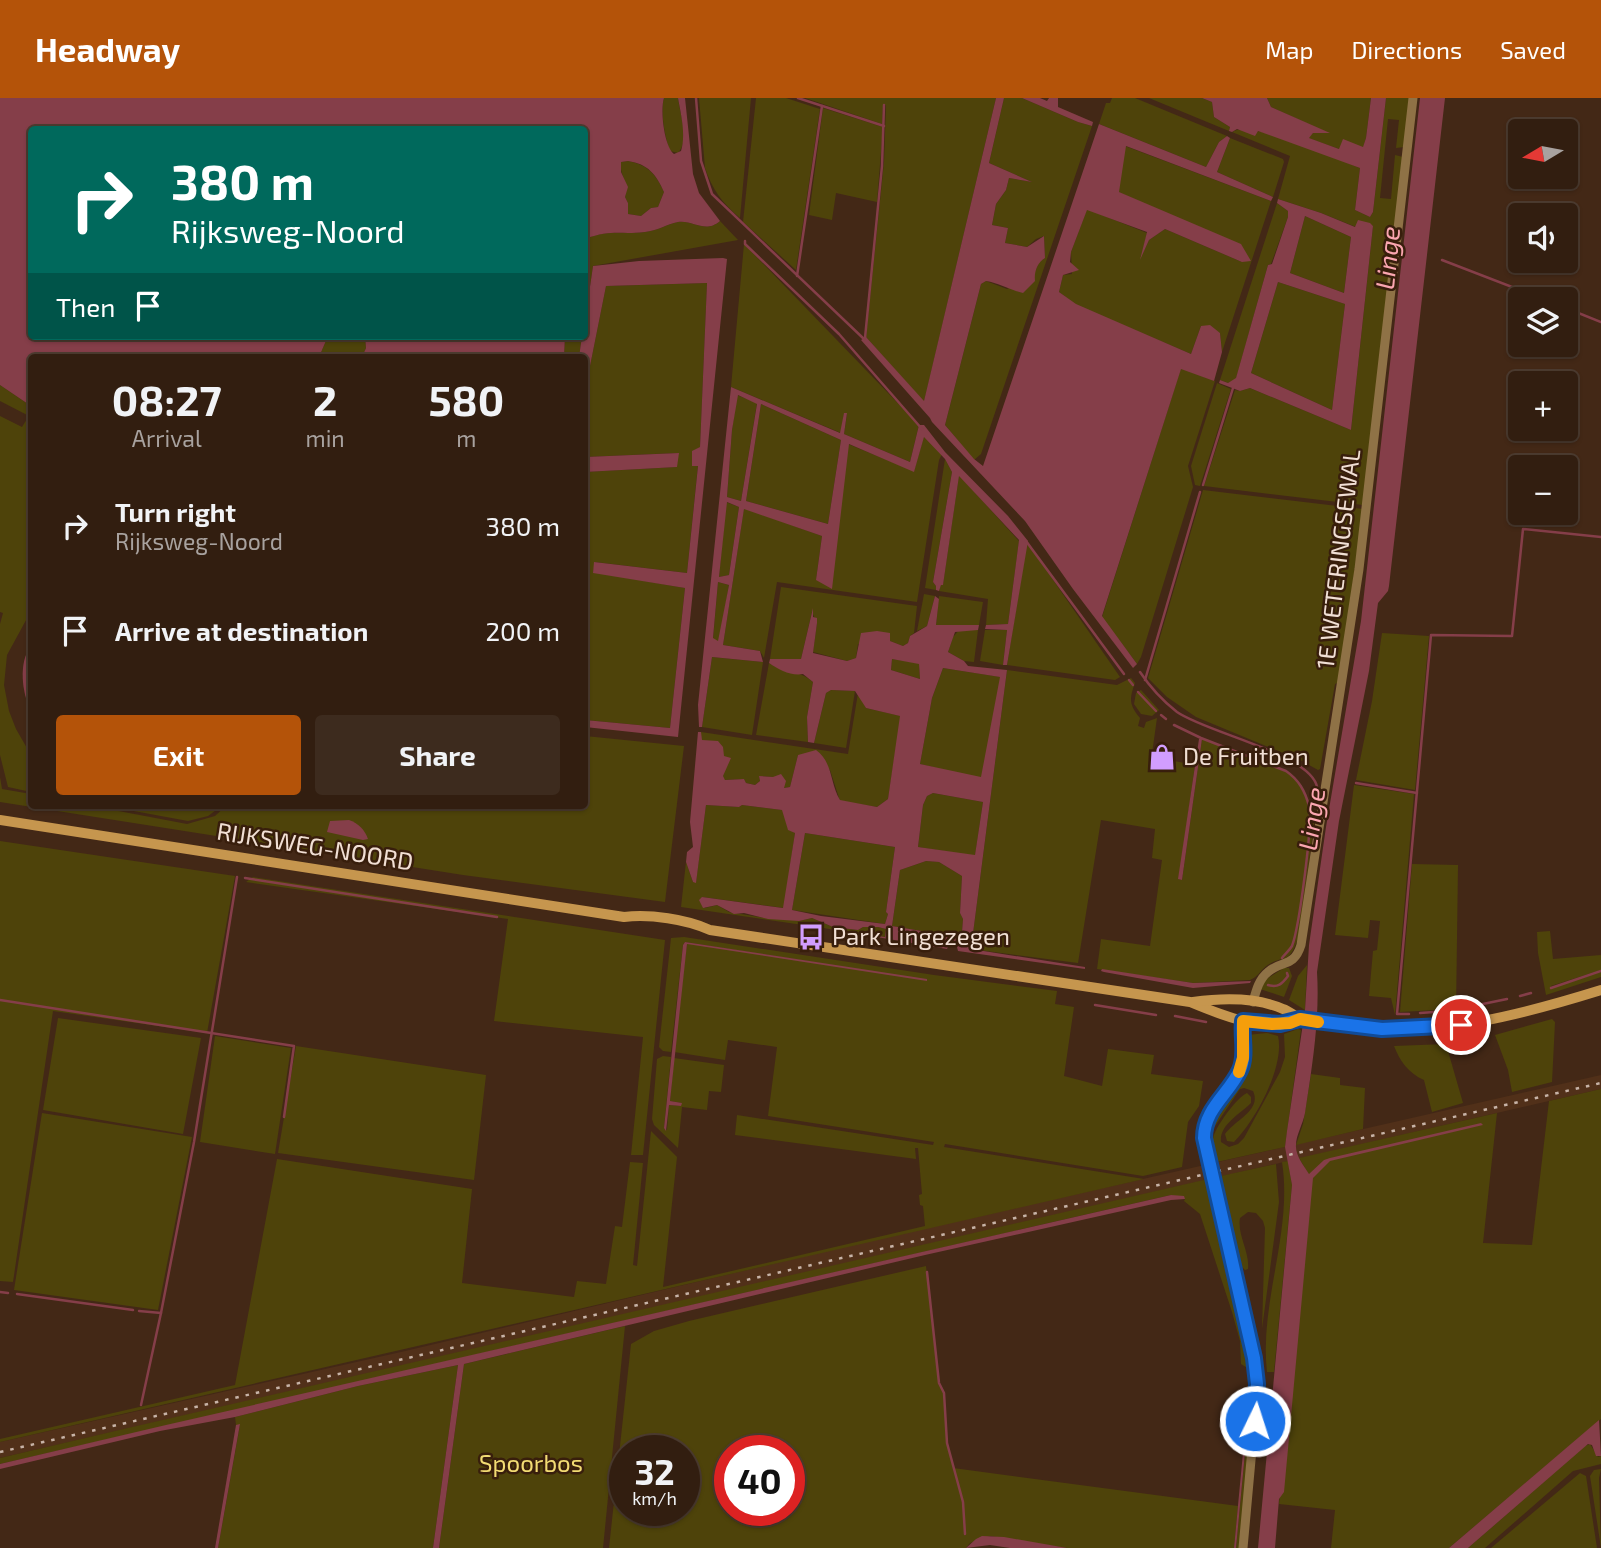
<!DOCTYPE html>
<meta charset="utf-8">
<style>
:root{--surface:#321e10;--page:#3d2b1e;--text:#f1f3f6;--muted:#a8a29f;--line:#4d3c30;--accent:#b45309}
body{margin:0;font-family:"Exo 2",sans-serif;background:var(--page);color:var(--text);height:100vh;display:flex;flex-direction:column;font-size:26px;white-space:nowrap}
*{box-sizing:border-box;margin:0}
p{font-size:23px;color:var(--muted)}
.icon{flex:none;width:38px;height:38px;fill:none;stroke:currentColor;stroke-width:2;stroke-linecap:round;stroke-linejoin:round}
.map{position:relative;flex:1;overflow:hidden}
.side{position:absolute;left:28px;top:256px;width:560px;height:455px;display:flex;flex-direction:column;background:var(--surface);border-radius:7px;box-shadow:0 2px 5px #0004,0 0 0 2px var(--line)}
.side>*{flex:none}
.guide{position:absolute;left:28px;top:28px;width:560px;height:214px;border-radius:7px;box-shadow:0 2px 5px #0004,0 0 0 2px var(--line);background:#00695c;color:#fff;overflow:hidden}
.needle{width:46px;rotate:260deg}
.buttons{position:absolute;left:1508px;top:21px;display:grid;gap:14px}
.buttons a{display:grid;place-items:center;width:70px;height:70px;border-radius:7px;background:var(--surface);box-shadow:0 2px 5px #0004,0 0 0 2px var(--line);font-size:35px}
.speed{position:absolute;left:609px;top:1337px;display:flex;gap:14px;font-size:35px;font-weight:700;text-align:center}
.speed>*{display:grid;place-content:center;width:91px;height:91px;border-radius:50%;background:var(--surface);box-shadow:0 2px 5px #0004,0 0 0 2px var(--line);line-height:1}
.speed small{font-size:18px;font-weight:400}
.speed .limit{border:10px solid #d22;background:#fff;color:#111}
.pin{position:absolute;display:grid;place-items:center;width:60px;height:60px;color:#fff;margin:-30px;border:4px solid #fff;border-radius:50%;box-shadow:0 2px 7px #0007}
.me{position:absolute;width:77px;margin:-38px;rotate:4deg;stroke-linejoin:round;filter:drop-shadow(0 0 5px #0008)}
.turn{display:flex;align-items:center;gap:24px;height:147px;padding:0 28px;font-size:32px}
.turn .icon{width:91px;height:91px;stroke-width:2.5}
.turn b{display:block;font-size:49px;line-height:60px}
.then{display:flex;align-items:center;height:66px;padding:0 28px;background:#0003;gap:14px;font-size:26px}
.eta{display:flex;justify-content:space-evenly;align-items:center;height:119px;text-align:center}
.eta b{font-size:42px;font-weight:700;line-height:49px}
.cta{display:flex;gap:14px;margin-top:auto;padding:14px 28px}
.cta a{flex:1;height:80px;border-radius:7px;background:var(--accent);color:#fff;font-size:28px;font-weight:700;line-height:80px;text-align:center}
.cta a+a{background:var(--page);color:var(--text)}
ul{padding:0;list-style:none}
li{display:flex;align-items:center;gap:21px;height:105px;padding:0 28px}
li div{flex:1}
li b{display:block;font-size:26px}
li em{font-style:normal}
header{display:flex;align-items:center;gap:42px;box-sizing:border-box;height:98px;padding:0 35px;background:var(--accent);color:#fff}
header strong{font-size:33px}
nav{display:flex;gap:38px;margin-inline-start:auto;font-size:24px}
.map>svg:first-child{display:block}
</style>
<header>
<strong>Headway</strong>
<nav><a>Map</a><a>Directions</a><a>Saved</a></nav>
</header>
<div class="map">
<svg width="1601" height="1450" viewBox="0 0 1601 1450">
<rect width="100%" height="100%" fill="#432816"/>
<polygon fill="#513019" points="1601,977 1601,991 0,1360 0,1344 401,1254 848,1148"/>
<g fill="#4e430a" fill-rule="evenodd">
<path d="M664 0H678C680 16 690 43 678 55L670 53C665 40 660 13 664 0Z"/>
<path d="M699 0H751L740 120C722 105 712 91 705 70Z"/>
<polygon points="756,0 786,0 820,11 796,172 743,124"/>
<polygon points="805,0 996,0 924,304 866,239 884,64 886,7 883,7 882,26"/>
<polygon points="1004,0 1022,0 1078,24 1092,28 981,356 974,362 945,327 981,186 986,183 1007,191 1034,176 1039,164 1045,160 1044,138 1036,141 1027,149 1005,145 1008,130 992,127 996,106 1006,92 1009,80 1032,84 989,65"/>
<polygon points="1112,0 1135,0 1227,38 1219,44 1206,69 1099,26 1106,5 1110,5"/>
<polygon points="1149,0 1202,0 1212,4 1214,19 1230,29 1229,33"/>
<polygon points="1267,0 1371,0 1366,40 1363,50 1339,51 1308,40 1313,35 1328,35 1271,9"/>
<path d="M1386 0H1410L1404 49 1396 50 1399 22 1388 21 1380 100 1391 101 1395 57 1403 59 1363 407 1204 388 1235 292 1240 293 1250 290 1351 332 1373 128 1366 125 1356 129 1321 115 1278 101 1290 58 1232 34C1251 21 1337 61 1360 70L1355 112 1370 119 1373 114Z"/>
<polygon points="823,10 883,29 877,104 836,95 832,122 809,117"/>
<polygon points="1230,40 1283,61 1284,64 1273,99 1217,74"/>
<polygon points="1125,48 1271,103 1222,254 1220,235 1201,228 1191,256 1076,207 1059,194 1063,177 1072,176 1071,154 1087,111 1147,135 1142,157 1149,142 1165,131 1242,164 1156,111 1118,94"/>
<path d="M628 63C648 67 656 76 664 94L658 109 651 110 641 118 628 116V105L625 99C630 83 619 79 621 64Z"/>
<polygon points="1277,105 1288,113 1288,119 1271,166 1268,167 1236,281 1228,285 1220,282"/>
<polygon points="1305,118 1351,139 1344,195 1290,175"/>
<path d="M720 123 738 142 593 168 585 223V141C610 131 621 137 645 134 657 133 667 126 678 124 694 122 705 136 720 123Z"/>
<polygon points="744,146 919,327 910,364 844,336 847,316 844,316 841,335 731,289"/>
<polygon points="1278,184 1345,206 1332,312 1251,275"/>
<polygon points="707,185 700,349 692,354 698,367 687,475 595,464 593,474 685,490 670,630 585,622 585,374 676,369 678,355 585,359 585,293 606,188"/>
<polygon points="328,238 365,238 366,250 362,259 319,259"/>
<polygon points="565,238 582,238 579,259 564,259"/>
<polygon points="1181,270 1215,283 1188,368 1193,389 1141,559 1137,566 1102,519"/>
<polygon points="1217,285 1231,291 1200,388 1195,387 1191,368"/>
<polygon points="0,287 31,308 31,319 0,303"/>
<polygon points="737,297 757,305 741,403 727,399 732,332"/>
<polygon points="761,306 841,342 828,426 746,403"/>
<polygon points="0,318 22,329 27,321 31,322 31,513 7,557 4,587 9,613 16,631 31,657 31,694 8,689 0,657 0,526 3,515 0,514"/>
<polygon points="924,338 942,356 939,362 917,504 777,484 764,560 760,553 723,547 744,410 822,438 816,482 848,346 914,373"/>
<polygon points="945,361 952,374 933,484 936,488 936,492 925,490"/>
<polygon points="959,377 1019,443 1008,526 986,527 988,501 939,493 941,486 943,486"/>
<polygon points="1203,392 1363,411 1339,584 1335,586 1320,671 1318,672 1300,662 1196,619 1167,599 1148,580"/>
<polygon points="726,404 739,409 729,477 719,479"/>
<polygon points="1027,444 1120,579 1115,582 1007,567"/>
<polygon points="718,484 729,487 719,544 713,541"/>
<polygon points="781,489 917,508 914,535 910,538 908,545 903,548 890,543 858,546 856,560 847,563 813,554 817,525 812,514 801,561 770,561"/>
<polygon points="924,496 935,498 927,528 917,533"/>
<polygon points="939,498 983,504 979,527 936,527"/>
<polygon points="959,532 978,532 974,564 964,563 948,554 953,539"/>
<polygon points="985,532 1007,532 1003,567 980,563"/>
<polygon points="1382,535 1429,538 1415,692 1356,682 1372,603"/>
<polygon points="712,559 763,564 752,637 702,629"/>
<polygon points="892,561 919,565 920,581 891,572"/>
<path d="M769 565C784 575 798 571 813 584L807 619 808 644 756 637Z"/>
<polygon points="943,570 1001,579 982,679 977,680 920,666 932,600"/>
<path d="M1007 572 1117 587 1131 580 1135 585C1129 601 1129 607 1140 620L1138 628 1144 630 1146 624 1157 620 1150 670 1167 673 1169 662 1195 667 1179 781 1182 782 1202 641 1286 674 1300 685 1306 696 1315 719 1299 837C1288 872 1283 853 1263 871 1258 876 1257 879 1250 882L1193 885 1097 871 1101 841 1150 848 1162 762 1152 760 1155 731 1101 722 1078 865 971 851Z"/>
<polygon points="831,592 855,593 846,650 814,645 826,595"/>
<polygon points="1141,592 1159,612 1152,618 1141,616 1134,606 1136,595"/>
<polygon points="858,595 866,610 901,618 888,701 877,709 840,703 830,672 798,657 790,689 784,690 773,679 759,678 760,683 755,687 746,685 744,681 725,682 723,679 724,658 701,642 701,634 848,656"/>
<polygon points="585,638 684,648 665,804 463,777 0,704 0,679 2,691 31,696 32,707 87,707 187,726 215,718 227,707 584,707"/>
<polygon points="1354,687 1414,696 1395,917 1391,900 1369,898 1373,853 1377,852 1380,823 1370,822 1368,840 1335,837"/>
<polygon points="933,695 983,704 975,758 918,749 923,707 927,698"/>
<polygon points="101,707 223,707 208,718 188,723"/>
<polygon points="706,707 739,709 742,707 783,712 788,731 795,735 784,810 702,799 705,810 717,807 729,814 772,821 792,821 799,823 812,820 833,829 858,832 863,829 878,829 886,831 885,839 681,809 686,764 693,784 696,784"/>
<polygon points="805,735 895,749 886,814 888,816 885,826 792,812"/>
<polygon points="0,743 235,778 207,935 53,913 13,1184 0,1183"/>
<polygon points="926,763 939,764 962,778 960,815 963,821 962,834 957,839 892,828 900,772"/>
<polygon points="1412,766 1458,767 1456,911 1400,914"/>
<polygon points="253,779 665,842 643,1057 631,1057 643,939 494,923 508,821 246,784"/>
<polygon points="1550,833 1553,861 1601,857 1601,872 1551,888 1551,890 1601,874 1601,879 1546,897 1538,855 1537,834"/>
<polygon points="684,839 934,877 1057,893 1055,906 1074,909 1064,978 1102,988 1108,951 1154,957 1151,976 1203,983 1199,1008 1188,1024 1182,1069 1143,1078 945,1046 944,1049 1144,1081 0,1344 0,1341 235,1287 277,1061 472,1091 462,1185 574,1199 577,1183 606,1186 615,1128 622,1129 630,1064 643,1065 633,1167 637,1168 651,1033 677,1059 663,1189 925,1128 923,1108 920,1107 919,1097 922,1096 918,1050 915,1050 916,1061 735,1037 737,1017 933,1047 934,1044 768,1018 777,949 728,942 725,962 674,954 687,845 927,882 685,844 683,847 671,954 663,953 659,949 671,840"/>
<polygon points="1307,867 1305,912 1289,902 1298,878"/>
<polygon points="1284,870 1289,870 1292,878 1284,899 1260,891 1265,882"/>
<polygon points="58,920 201,940 183,1036 43,1012"/>
<polygon points="1552,921 1555,924 1552,984 1512,994 1508,972 1495,937"/>
<path d="M1298 931 1301 932 1285 1049 1217 1064C1216 1057 1212 1048 1213 1041 1214 1030 1238 998 1247 995L1251 999V1005C1240 1016 1219 1027 1221 1044L1229 1049 1238 1046 1244 1040 1280 974 1285 959 1284 936Z"/>
<path d="M1267 935 1278 938C1285 968 1256 1022 1234 1044L1227 1043 1225 1036C1235 1022 1262 1012 1253 993L1244 990 1240 991 1209 1037 1214 1018 1231 996 1247 937Z"/>
<polygon points="215,938 291,950 275,1056 200,1044"/>
<path d="M1446 946 1463 1005 1432 1014 1424 982C1408 975 1400 963 1394 948Z"/>
<polygon points="296,948 486,977 474,1082 278,1055"/>
<polygon points="663,958 671,959 664,1030 667,1032 669,1007 681,1008 681,1005 670,1003 674,960 724,967 721,994 709,993 707,1012 682,1009 678,1050 654,1027 652,1021 657,961"/>
<polygon points="1311,976 1340,980 1340,987 1365,990 1363,1031 1296,1047 1303,1026"/>
<polygon points="1601,991 1601,1321 1449,1450 1331,1450 1335,1412 1279,1406 1309,1077 1299,1060 1497,1015 1483,1145 1532,1147 1549,1003"/>
<polygon points="42,1015 192,1039 158,1212 14,1192"/>
<path d="M1288 1063 1292 1087 1274 1274H1267C1259 1204 1293 1134 1282 1064Z"/>
<path d="M1276 1066 1279 1104 1262 1231 1265 1130 1263 1123 1256 1115 1248 1114 1240 1120C1237 1137 1250 1154 1248 1171L1245 1172 1241 1168 1221 1078Z"/>
<polygon points="1208,1081 1252,1269 1249,1271 1241,1266 1240,1243 1232,1214 1200,1116 1184,1103 1185,1101 1171,1097 0,1366 0,1360 128,1330"/>
<path d="M926 1168 939 1285 944 1295 947 1345 953 1370 1238 1408 1234 1450H1067L990 1438 970 1445 966 1450H609L631 1246 654 1233 689 1223ZM625 1353H684V1412H625ZM730 1353H789V1412H730Z"/>
<polygon points="625,1228 603,1450 439,1450 464,1266"/>
<polygon points="458,1267 433,1450 218,1450 240,1327 236,1327 235,1319 358,1288"/>
<polygon points="1250,1281 1254,1285 1240,1450 1236,1450 1251,1292 1249,1291"/>
<polygon points="1590,1346 1598,1359 1601,1358 1601,1366 1573,1373 1485,1450 1468,1450 1585,1348"/>
<polygon points="1601,1371 1599,1380 1601,1450 1590,1378 1594,1372"/>
<polygon points="1580,1375 1586,1378 1597,1450 1491,1450"/>
</g>
<g fill="#853e49" fill-rule="evenodd">
<path d="M0 0H664C660 12 664 48 674 56L681 53C686 36 681 17 678 0H685L693 76 699 95 720 123C705 136 694 122 678 124 667 126 657 133 645 134 620 137 612 131 585 141L584 32H32V238H328L319 259H32L31 308 0 287ZM628 63C648 66 656 76 664 94L658 109 651 110 641 118 628 116V105L625 99 628 89 621 74V64Z"/>
<path d="M996 0H1004L989 65 1032 84 1009 80 1006 92 996 106 992 127 1008 130 1005 145 1027 149 1044 138 1045 160C1037 165 1034 174 1035 183L1023 195C1010 192 999 185 986 183L981 186 945 327 974 361 983 368 1099 26 1206 69 1219 44 1227 38 1230 40 1217 74 1273 99 1271 103 1126 48 1119 94 1241 146 1251 163 1242 164 1165 131 1149 142 1140 162 1147 134 1087 112 1071 154 1070 164 1079 172 1063 177 1059 194 1076 206 1191 256 1201 228 1210 227 1220 235 1222 254 1214 283 1181 271 1102 518 1137 566 1133 570 1073 491 1025 423 932 324 930 320 861 242 866 239 924 303Z"/>
<polygon points="1022,0 1040,0 1047,3 1049,0 1058,0 1058,9 1093,24 1092,28 1078,24"/>
<polygon points="1202,0 1267,0 1271,9 1330,35 1313,35 1309,40 1339,51 1343,41 1363,49 1366,40 1371,0 1386,0 1373,114 1370,119 1355,112 1360,70 1258,33 1255,38 1237,31 1232,34 1229,33 1230,29 1214,19 1212,4"/>
<path d="M1420 0H1445L1389 488 1388 493 1378 505 1369 573 1339 723 1317 874C1320 921 1312 969 1305 1015 1303 1026 1296 1037 1296 1047 1295 1057 1304 1068 1309 1076L1324 1062 1330 1060 1481 1025 1483 1027 1330 1063 1313 1080 1284 1394 1279 1401 1275 1450H1258L1292 1087 1285 1049 1287 1033 1305 912 1309 847 1326 729 1361 523Z"/>
<path d="M1278 101 1321 115 1355 129 1358 122 1370 125 1373 128 1351 332 1250 290 1240 293 1219 285 1220 282 1228 285 1236 280 1268 167 1272 166 1288 119V113L1277 105ZM1305 118 1351 139 1344 195 1290 175ZM1278 184 1345 206 1332 312 1251 275Z"/>
<polygon points="723,160 727,161 678,639 585,629 585,622 670,630 685,490 593,475 594,464 687,475 698,368 692,368 692,353 700,349 707,185 606,188 585,293 584,259 579,259 582,238 584,238 585,223 593,168 639,163"/>
<polygon points="365,238 565,238 564,259 362,259 366,250"/>
<path d="M731 289 840 335 844 315H847L844 336 910 364 919 327H924L945 354 1008 418 1028 443 1007 567H1003L1007 532 985 531 986 527 1008 526 1019 442 959 378 943 487H941L939 493 936 492V488L933 484 952 374 945 361 924 339 914 374 849 346 832 491 816 482 822 438 744 411 723 547 760 553 763 564 712 559 702 629H699L698 607ZM738 297 757 306 741 403 727 399 732 332ZM761 306 841 342 828 426 746 403ZM727 404 739 409 729 477 719 479ZM718 484 729 487 718 543 713 540Z"/>
<polygon points="679,355 677,369 585,374 585,359"/>
<path d="M935 498 939 501 936 527H979L978 532 955 534 948 554 964 563 968 568 1007 572 971 851 1085 869V871L958 853 956 845H950L947 851 824 830 885 839 886 831 878 829H863L858 832 833 829 812 820 799 823 768 821 744 815 734 816 717 807 703 810 699 802 702 799 783 810 795 735 788 732 782 712 742 707 739 709 706 707 696 785 693 784 686 764 687 754 693 749 690 724 698 634H701L702 642 718 643 723 649 724 658 731 660 723 678 725 682 744 681 746 685 755 687 760 683 759 678 773 679 781 676 786 683 784 690 790 689 798 657 816 652C833 664 830 686 840 702L877 709 888 701 900 618 866 610 855 593 831 592 826 595 814 645 808 644 807 619 813 584 803 576C791 578 779 572 769 565L770 561H801L813 510V519L817 520V525L813 555 847 563 856 560 861 535 877 533 890 535V543L903 548 908 545 910 538 927 528ZM892 561 919 566 920 581 891 572ZM943 570 1000 579 981 679 920 666 932 600ZM933 695 983 704 975 757 918 749 923 707 927 698ZM805 735 895 749 886 814 888 816 885 826 821 818 792 812ZM926 763 939 764 962 778 960 815 963 821 962 834 957 839 892 828 900 772Z"/>
<path d="M31 548V613C22 596 18 564 31 548Z"/>
<polygon points="1199,641 1202,641 1182,782 1178,781"/>
<path d="M349 722C358 725 365 732 368 741L363 742 327 734 330 723Z"/>
<polygon points="685,844 927,881 927,883 687,846 670,1003 682,1005 681,1008 669,1007 666,1033 664,1030 683,847"/>
<polygon points="1102,871 1193,885 1251,883 1250,885 1193,890 1104,874 1101,873"/>
<polygon points="1171,1097 1184,1098 1185,1101 1171,1102 925,1157 464,1266 439,1450 433,1450 458,1267 358,1288 235,1319 160,1333 0,1371 0,1366 166,1327"/>
<polygon points="1249,1291 1251,1291 1236,1450 1234,1450"/>
<polygon points="1599,1322 1601,1358 1596,1358 1592,1347 1588,1346 1468,1450 1449,1450"/>
<polygon points="240,1326 218,1450 215,1450 236,1327"/>
<polygon points="982,1438 1004,1439 1067,1450 1010,1450 990,1447 966,1450 976,1441"/>
</g>
<g fill="none" stroke-linecap="round" stroke-linejoin="round">
<g stroke="#853e49" stroke-width="2.5">
<polyline points="696,0 701,63 712,96 864,241"/>
<polyline points="798,0 884,28"/>
<polyline points="745,143 745,146 839,236 922,331"/>
<polyline points="1442,162 1543,201"/>
<polyline points="797,178 822,8"/>
<polyline points="1566,210 1601,224"/>
<polyline points="865,240 882,68 884,7"/>
<polyline points="1203,387 1233,290"/>
<polyline points="1026,443 1124,576"/>
<path d="M1140 574C1150 589 1163 603 1177 614 1207 635 1311 656 1317 689"/>
<polyline points="1129,582 1133,587"/>
<polyline points="1145,582 1200,394"/>
<polyline points="1138,594 1156,613"/>
<polyline points="1161,617 1166,621"/>
<path d="M1174 627 1201 640 1286 673C1299 682 1305 693 1309 708 1313 727 1299 830 1292 848 1289 853 1285 856 1282 860"/>
<polyline points="1356,685 1417,695"/>
<polyline points="245,780 497,819"/>
<path d="M1268 887C1278 890 1282 886 1288 878L1287 875"/>
<polyline points="1551,890 1601,873"/>
<polyline points="1520,898 1531,895"/>
<polyline points="0,902 294,948 284,1019"/>
<polyline points="1095,907 1156,917"/>
<polyline points="1420,915 1449,913 1507,901"/>
<polyline points="1409,916 1397,916 1431,537 1512,538 1523,431 1601,439"/>
<polyline points="1175,918 1206,924"/>
<polyline points="927,1174 939,1285 944,1295 947,1345 963,1404 965,1436"/>
<polyline points="0,1194 8,1195"/>
<polyline points="17,1196 133,1212"/>
<polyline points="139,1213 161,1215 194,1044 237,779"/>
<polyline points="141,1307 161,1215"/>
</g>
<g stroke="#8f7246" stroke-width="9">
<path d="M1253 904C1256 893 1259 881 1268 874 1281 862 1294 870 1301 847L1359 471 1413 0"/>
<path d="M1207 1056C1197 1006 1230 1005 1242 967 1246 953 1241 937 1243 923"/>
<polyline points="1214,1089 1257,1275 1257,1296 1243,1450"/>
</g>
<g stroke="#c6964e" stroke-width="10">
<path d="M0 722 624 819C650 816 686 821 710 832L1190 904C1221 917 1267 936 1300 921"/>
<path d="M1193 904C1222 900 1256 899 1283 911 1290 913 1295 919 1301 921 1313 926 1345 928 1360 930 1441 938 1524 916 1601 892"/>
</g>
<polyline stroke="#c7b3a7" stroke-width="2.5" stroke-dasharray="3.5 7" stroke-linecap="butt" points="0,1354 1601,985"/>
<polyline stroke="#8f7246" stroke-width="9" points="1207,1056 1214,1089"/>
</g>
<g fill="none" stroke-linecap="round" stroke-linejoin="round">
<g stroke="#114b97" stroke-width="18">
<path id="route" d="M1255 1323 1257 1286 1254 1260 1204 1040C1204 1011 1229 996 1240 972 1247 957 1241 939 1243 923L1280 926 1300 921 1382 931 1461 927"/>
</g>
<use href="#route" stroke="#1a73e8" stroke-width="12"/>
<polyline stroke="#f59e0b" stroke-width="12" points="1239,974 1243,960 1243,923 1272,926 1290,925 1300,921 1318,924"/>
</g>
<defs>
<g id="shop-bare" transform="scale(2.1)"><path d="M-5-2.5h2.3a2.7 3.5 0 0 1 5.4 0H5L5.5 6h-11ZM-1.5-2.5h3a1.5 2.3 0 0 0-3 0Z" fill="#d19dfe" stroke="#381e0c" stroke-width="2.5" paint-order="stroke"/></g>
<g id="bus-bare" transform="scale(2.1)"><path d="M-5-6H5V4H4V6H2V4H-2V6H-4V4H-5ZM-3.5-4V0h7V-4ZM-3.5 1.2v1.5H-2V1.2ZM2 1.2v1.5H3.5V1.2Z" fill="#d19dfe" stroke="#381e0c" stroke-width="2.5" paint-order="stroke"/></g>
</defs>
<g fill-rule="evenodd">
<use href="#shop-bare" x="1162" y="659"/>
<use href="#bus-bare" x="811" y="839"/>
</g>
<g text-anchor="middle" stroke-width="5" stroke-linejoin="round" paint-order="stroke">
<g font-size="24" fill="#f1dfd4" stroke="#381e0c">
<text transform="translate(1339 461) rotate(-83)" y="8">1E WETERINGSEWAL</text>
<text transform="translate(315 749) rotate(9)" y="8">RIJKSWEG-NOORD</text>
</g>
<g font-size="24" fill="#f1dfd4" stroke="#381e0c" text-anchor="start">
<text x="1183" y="667">De Fruitben</text>
<text x="832" y="847">Park Lingezegen</text>
</g>
<g font-size="24" fill="#f2db73" stroke="#381e0c">
<text x="531" y="1374">Spoorbos</text>
</g>
<g font-size="26" font-style="italic" fill="#fba6b0" stroke="#381e0c">
<text transform="translate(1388 160) rotate(-84)" y="9">Linge</text>
<text transform="translate(1312 721) rotate(-82)" y="9">Linge</text>
</g>
</g>
</svg>
<div class="buttons">
<a><svg class="needle" viewBox="-14 -14 28 28"><path d="M0-13l5 13h-10z" fill="#e53935"/><path d="M0 13l5-13h-10z" fill="#a8a29f"/></svg></a>
<a><svg class="icon" aria-label="sound" viewBox="0 0 24 24"><path d="M4 9h4l5-4v14l-5-4H4zM17 9q2 3 0 6"/></svg></a>
<a><svg class="icon" aria-label="layers" viewBox="0 0 24 24"><path d="M12 4l9 5-9 5-9-5zM3 14l9 5 9-5"/></svg></a>
<a>+</a>
<a>−</a>
</div>
<div class="speed"><div>32<small>km/h</small></div><div class="limit">40</div></div>
<div class="pin" style="left:1461px;top:927px;background:#d93025"><svg class="icon" aria-label="arrive" viewBox="0 0 24 24"><path d="M6 21V4h12l-3 4 3 4H6"/></svg></div>
<svg class="me" style="left:1255px;top:1323px" viewBox="-20 -20 40 40"><circle r="17" fill="#1a73e8" stroke="#fff" stroke-width="3"/><path d="M0-11L8 9 0 5-8 9z" fill="#fff"/></svg>
<div class="guide">
<div class="turn"><svg class="icon" aria-label="right" viewBox="0 0 24 24"><path d="M7 20v-9h11M14 6l5 5-5 5"/></svg><div><b>380 m</b>Rijksweg-Noord</div></div>
<div class="then">Then<svg class="icon" aria-label="arrive" viewBox="0 0 24 24"><path d="M6 21V4h12l-3 4 3 4H6"/></svg></div>
</div>
<section class="side">
<div class="eta">
<div><b>08:27</b><p>Arrival</p></div>
<div><b>2</b><p>min</p></div>
<div><b>580</b><p>m</p></div>
</div>
<ul>
<li><svg class="icon" aria-label="right" viewBox="0 0 24 24"><path d="M7 20v-9h11M14 6l5 5-5 5"/></svg><div><b>Turn right</b><p>Rijksweg-Noord</p></div><em>380 m</em></li>
<li><svg class="icon" aria-label="arrive" viewBox="0 0 24 24"><path d="M6 21V4h12l-3 4 3 4H6"/></svg><div><b>Arrive at destination</b></div><em>200 m</em></li>
</ul>
<div class="cta"><a>Exit</a><a>Share</a></div>
</section>
</div>
